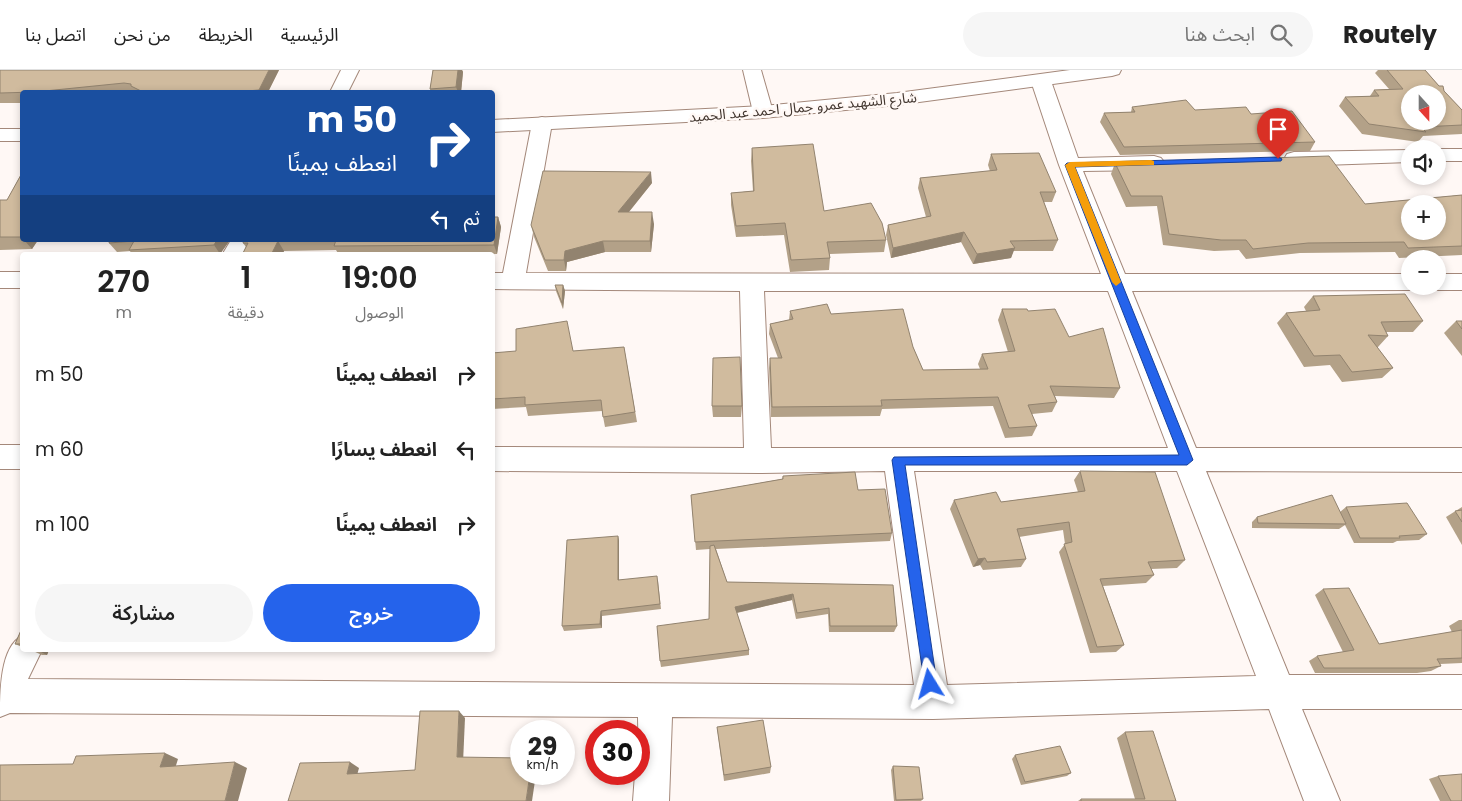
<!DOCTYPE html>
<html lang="ar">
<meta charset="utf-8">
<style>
:root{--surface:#fff;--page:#f6f6f6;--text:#222;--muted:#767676;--line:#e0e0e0;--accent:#2563eb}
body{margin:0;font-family:Poppins,"Noto Sans Arabic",sans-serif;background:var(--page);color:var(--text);direction:rtl;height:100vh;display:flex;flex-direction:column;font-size:19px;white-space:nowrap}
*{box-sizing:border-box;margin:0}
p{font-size:16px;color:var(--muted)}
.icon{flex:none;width:28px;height:28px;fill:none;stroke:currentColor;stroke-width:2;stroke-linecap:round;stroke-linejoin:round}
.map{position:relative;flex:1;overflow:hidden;direction:ltr}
.details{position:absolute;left:20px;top:182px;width:475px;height:400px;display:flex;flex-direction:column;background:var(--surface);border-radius:5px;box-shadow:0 2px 8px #0003;direction:rtl}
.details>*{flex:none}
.top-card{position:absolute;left:20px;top:20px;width:475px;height:152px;border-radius:5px;box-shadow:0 2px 8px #0003;direction:rtl;background:#1a4fa0;color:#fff;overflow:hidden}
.needle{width:32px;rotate:159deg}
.buttons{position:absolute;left:1401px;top:15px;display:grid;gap:10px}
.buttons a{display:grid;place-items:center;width:45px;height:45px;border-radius:50%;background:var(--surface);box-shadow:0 2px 8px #0003;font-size:25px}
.speed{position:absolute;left:510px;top:650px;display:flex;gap:10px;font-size:25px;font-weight:700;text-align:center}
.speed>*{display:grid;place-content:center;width:65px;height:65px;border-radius:50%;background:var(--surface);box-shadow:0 2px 8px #0003;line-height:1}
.speed small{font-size:12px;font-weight:400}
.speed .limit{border:8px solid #d22;background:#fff;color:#111}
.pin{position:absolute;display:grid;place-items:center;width:42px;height:42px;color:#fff;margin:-51px -21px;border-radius:50% 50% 50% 0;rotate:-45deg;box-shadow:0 0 5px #0007}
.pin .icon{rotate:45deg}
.me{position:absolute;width:55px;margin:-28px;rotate:352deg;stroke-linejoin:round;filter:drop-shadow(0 0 4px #0008)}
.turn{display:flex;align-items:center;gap:18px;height:105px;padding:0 15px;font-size:22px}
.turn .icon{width:65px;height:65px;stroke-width:2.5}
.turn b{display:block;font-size:35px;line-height:42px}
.then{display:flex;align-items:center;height:48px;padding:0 15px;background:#0003;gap:10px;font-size:19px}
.eta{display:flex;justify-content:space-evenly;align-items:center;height:85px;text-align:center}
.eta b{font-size:30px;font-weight:600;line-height:35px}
.cta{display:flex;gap:10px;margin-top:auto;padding:10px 15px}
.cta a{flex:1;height:58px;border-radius:30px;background:var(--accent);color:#fff;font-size:20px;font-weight:600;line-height:58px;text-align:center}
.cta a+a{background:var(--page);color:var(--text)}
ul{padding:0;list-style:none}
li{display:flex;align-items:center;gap:15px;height:75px;padding:0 15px}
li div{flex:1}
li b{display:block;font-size:19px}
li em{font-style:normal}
header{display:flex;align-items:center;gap:30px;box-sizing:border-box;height:70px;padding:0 25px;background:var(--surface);border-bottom:1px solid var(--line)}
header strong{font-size:24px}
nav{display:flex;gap:28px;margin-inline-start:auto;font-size:18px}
.search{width:350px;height:45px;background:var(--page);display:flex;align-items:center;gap:12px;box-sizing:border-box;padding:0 18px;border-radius:28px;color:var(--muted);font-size:19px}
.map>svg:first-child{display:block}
</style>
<header>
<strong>Routely</strong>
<div class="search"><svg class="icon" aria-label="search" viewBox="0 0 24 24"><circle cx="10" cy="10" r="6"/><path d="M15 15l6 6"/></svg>ابحث هنا</div>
<nav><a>الرئيسية</a><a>الخريطة</a><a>من نحن</a><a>اتصل بنا</a></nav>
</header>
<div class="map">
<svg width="1462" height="731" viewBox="0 0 1462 731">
<rect width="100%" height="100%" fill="#fff8f5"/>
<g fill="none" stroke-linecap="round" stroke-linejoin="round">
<g stroke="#a4887a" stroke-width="2">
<g id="minor">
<polygon points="341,0 359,0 348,22 330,22"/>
<polygon points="743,0 761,0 773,42 770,46 756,46 753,42"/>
<path d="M1041 5 1048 7 1051 11 1078 88 1154 86 1161 88 1165 93 1161 98 1154 100 1083 101 1125 204H1410V216H1419L1410 220 1132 221 1196 378H1462V402L1206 401 1289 605H1462V639H1302L1340 731H1304L1269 639 933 649 672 647 669 731H633L635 704H639L638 647 10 643 0 647C0 622 0 577 22 566V580H42L28 609 914 615 885 401 758 403 492 401V377L744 378 740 221 492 219V203H503L532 53 535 49 542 47 549 49 552 53 526 203 1101 204 1059 95 1031 11 1034 7ZM764 221H1108L1168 378H771ZM914 401H1177L1256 606 947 615Z"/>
<polygon points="1437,79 1462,79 1462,91 1438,91"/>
<polygon points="1410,80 1410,92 1294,96 1287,94 1284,89 1287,84 1294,82"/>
<polygon points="231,170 253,170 246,185 222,185"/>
<rect x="0" y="202" width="22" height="16"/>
<polygon points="1438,204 1462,204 1462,220 1438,220 1430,218 1429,216 1438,216"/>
<rect x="0" y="375" width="22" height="24"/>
</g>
</g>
<g stroke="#a4887a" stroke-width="2">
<g id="tertiary">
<polygon points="1070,0 1121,0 1119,4 1112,6 897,35 763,48 492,62 492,50 763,36 897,23"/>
<rect x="0" y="59" width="22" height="12"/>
</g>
</g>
<use href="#minor" fill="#fff" fill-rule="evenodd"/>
<use href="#tertiary" fill="#fff" fill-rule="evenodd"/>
</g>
<g fill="#b3a188">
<polygon points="0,0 279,0 268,22 22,22 22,33 0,33"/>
<polygon points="433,0 462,0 463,2 461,22 431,22 430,19"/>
<polygon points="1378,0 1425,0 1439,16 1462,40 1462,64 1423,66 1418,72 1362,64 1339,36 1345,27 1370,26 1374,20 1389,19 1375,3"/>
<polygon points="1132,37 1195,40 1251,44 1315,72 1310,81 1120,85 1100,52 1104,43 1131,42"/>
<polygon points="752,78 824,141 886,170 884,182 830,184 830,188 829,200 790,202 784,165 736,167 731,135 731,123 753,121 751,91"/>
<polygon points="991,84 1056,122 1052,132 1044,132 1058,170 1053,181 1013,181 1011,188 973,194 961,172 891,188 886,165 888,155 926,147 918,118 920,108 990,101 988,95"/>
<polygon points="1115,93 1365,134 1462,125 1462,185 1399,188 1395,182 1300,183 1246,189 1239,180 1214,181 1163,175 1157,136 1126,137 1111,104"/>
<polygon points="22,103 22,170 38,170 32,179 0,180 0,130 7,130"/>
<polygon points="652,113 629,142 654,154 651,182 605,182 567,192 566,201 548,201 534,167 531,155"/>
<polygon points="498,147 501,157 497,184 339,185 336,180 284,181 282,185 242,185 246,177 243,173"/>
<polygon points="110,170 230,170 220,184 212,185 132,185 130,181 117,182 109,173"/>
<polygon points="555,215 563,215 565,221 563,239 556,221"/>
<polygon points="1313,226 1423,251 1413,262 1386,262 1388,266 1378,277 1377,277 1393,298 1382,308 1342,312 1330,295 1304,297 1277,253 1286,243 1306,241 1304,237"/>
<polygon points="1002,239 1028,241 1069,267 1120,318 1114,328 1055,326 1057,332 1052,342 1032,344 1037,356 1032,366 1005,368 993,336 882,339 880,346 771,347 769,298 770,288 778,288 769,264 770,254 789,250 790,241 831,244 913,277 923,300 980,299 978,294 982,284 1008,282 998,250"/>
<polygon points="1456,251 1462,251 1462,286 1444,263"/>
<polygon points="624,277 637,352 605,357 602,341 528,346 526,337 492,339 492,283 574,281"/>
<polygon points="712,336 742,336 741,347 713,347"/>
<polygon points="1080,401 1185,490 1177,498 1151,499 1154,505 1146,513 1103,516 1124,575 1116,582 1090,583 1059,482 1065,474 1063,460 1019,467 1026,489 1021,497 983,500 980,495 973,497 950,439 954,430 1001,432 1078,422 1074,410"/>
<polygon points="783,406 858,420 892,463 890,471 716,479 727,512 893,515 897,556 894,562 829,562 828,544 796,549 792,530 737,543 749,580 749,585 661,597 660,591 709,549 710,479 696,480 691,425 782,409"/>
<polygon points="1346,437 1427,464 1419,470 1397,471 1393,473 1354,473 1345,455 1339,459 1252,458 1252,452 1257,447 1340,442"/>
<polygon points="1462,437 1462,475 1446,447"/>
<polygon points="618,466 619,471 619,510 658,511 661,539 602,546 602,558 564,561 562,556"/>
<polygon points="1323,519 1379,574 1452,562 1449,556 1459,550 1462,550 1462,593 1440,594 1441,596 1431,601 1417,603 1315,603 1309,591 1317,586 1343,582 1315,525"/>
<polygon points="22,558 22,577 15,574"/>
<polygon points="34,580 49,580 47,585 42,585 33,581"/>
<polygon points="717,657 771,697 770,703 724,711"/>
<polygon points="1125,662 1176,731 1078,731 1081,729 1135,729 1117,668"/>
<polygon points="1015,685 1071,703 1067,706 1021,715 1012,689"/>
<polygon points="893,696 923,729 921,731 894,731 891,700"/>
<polygon points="1438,706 1462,731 1440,731 1429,709"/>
</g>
<g fill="#92836f">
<polygon points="269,0 279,0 268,22 260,22 259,20"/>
<polygon points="458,0 462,0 463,2 461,22 458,22 456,17"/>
<polygon points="651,102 652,113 619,154 618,142"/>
<polygon points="652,142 654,154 651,182 650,171"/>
<polygon points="498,147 501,157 497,184 494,175"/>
<polygon points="964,162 961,172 891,188 893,178"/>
<polygon points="24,170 38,170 32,179"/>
<polygon points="217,170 230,170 220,184 214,175"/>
<polygon points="278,171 284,181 282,185 271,185"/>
<polygon points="603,171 605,182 567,192 566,201 564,190 565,181"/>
<polygon points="1015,178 1011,188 973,194 977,184"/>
<polygon points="563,215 565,221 563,239 562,233"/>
<polygon points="618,466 619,471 619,515 618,510"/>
<polygon points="492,480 494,484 492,505"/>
<polygon points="985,488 980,495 973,497 978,489"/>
<polygon points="793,524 792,530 735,543 735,537"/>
<polygon points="601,541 602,546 602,558 600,554"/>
<polygon points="39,580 49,580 47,585 39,581"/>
<polygon points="459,641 465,648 463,693 457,687"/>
<polygon points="165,683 178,689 174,702 160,697"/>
<polygon points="235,692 247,698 238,731 225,731"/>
<polygon points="350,692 359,698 356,709 347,704"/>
<polygon points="530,704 536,704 532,731 526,731"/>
</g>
<g fill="#d0bb9e" stroke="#92836f" fill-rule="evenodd">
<polygon points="0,0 269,0 259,20 235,22 143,22 131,16 131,14 124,13 35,22 0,23"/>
<polygon points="433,0 458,0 456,17 430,19"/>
<path d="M1387 0H1425L1439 16H1443L1444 21 1462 40V55L1421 57 1426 62 1369 54 1345 27 1379 26 1374 20 1403 19ZM1410 24H1438V51H1410Z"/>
<polygon points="1186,30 1195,40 1246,37 1251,44 1292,41 1315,72 1124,77 1104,43 1135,42 1132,37"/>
<polygon points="813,74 824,141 871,133 882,153 886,170 827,172 830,188 791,190 785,153 736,156 731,123 754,121 752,78"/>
<polygon points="1039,83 1056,122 1040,122 1058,170 1010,171 1015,178 977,184 964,162 893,178 888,155 931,146 920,108 997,100 991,84"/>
<path d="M1329 86 1365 134 1462 125V176L1408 178 1404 172 1308 173 1253 179 1246 170H1221L1169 164 1162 126H1131L1115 93ZM1410 134H1438V161H1410Z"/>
<polygon points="543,101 651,102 618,142 652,142 650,171 603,171 565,181 564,190 545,190 531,155"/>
<polygon points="22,103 22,164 21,167 0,167 0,130 7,130"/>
<polygon points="492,147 498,147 494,175 334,176 336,170 278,171 271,185 242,185 248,173 243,173 244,170 492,170"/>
<polygon points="110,170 217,170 214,175 129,180 134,171 109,173"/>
<polygon points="555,215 563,215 562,233"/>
<polygon points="1405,224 1423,251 1381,252 1388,266 1368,265 1393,298 1352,302 1340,285 1314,286 1286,243 1320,240 1313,226"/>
<polygon points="827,234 831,244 903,239 913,277 923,300 988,299 982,284 1015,281 1002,239 1027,239 1028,241 1055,239 1069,267 1103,258 1120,318 1050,316 1057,332 1028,335 1037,356 1009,358 998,327 881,330 882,336 772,337 770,288 782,288 770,254 793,249 790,241"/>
<polygon points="567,251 573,281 624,277 635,342 603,347 601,330 525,335 525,327 492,329 492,283 516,281 516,259"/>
<polygon points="1456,251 1462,251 1462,259"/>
<polygon points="740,287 742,336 712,336 713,288"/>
<polygon points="1080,401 1155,402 1185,490 1148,492 1154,505 1100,509 1124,575 1097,577 1064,474 1072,472 1069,452 1017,459 1026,489 987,492 985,488 978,489 954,430 996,422 1001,432 1085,421"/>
<polygon points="855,402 858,420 885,419 892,463 695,472 691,425 783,409 783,406"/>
<polygon points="1332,425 1346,454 1258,453 1257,447"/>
<polygon points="1407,433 1427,464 1399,466 1400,468 1360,468 1346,437"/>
<polygon points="1462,440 1462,452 1455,441"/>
<polygon points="618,466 618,510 657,506 660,534 601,541 600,554 562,556 567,470"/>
<polygon points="714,475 727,512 893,515 897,556 830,556 829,538 797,543 793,524 735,537 749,580 660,591 657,556 709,549 710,476"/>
<polygon points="1349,518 1379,574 1462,560 1462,588 1437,589 1441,596 1427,598 1324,598 1317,586 1354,580 1323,519"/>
<polygon points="22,558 22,574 15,574"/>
<polygon points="420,641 459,641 457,687 521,688 521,704 530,704 526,731 288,731 300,693 350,692 347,704 415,700"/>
<polygon points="763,650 771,697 724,705 717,657"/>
<polygon points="1153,661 1176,731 1081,731 1081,729 1145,729 1125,662"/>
<polygon points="1060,676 1071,703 1025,712 1015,685"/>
<polygon points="165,683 160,697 235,692 225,731 0,731 0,695 73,694 76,686"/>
<polygon points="893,696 919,697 923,729 896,730"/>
<polygon points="1462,704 1462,731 1451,731 1438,706"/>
</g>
<polygon fill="#2563eb" stroke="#184099" points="1278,87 1282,89 1281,91 1075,97 1193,390 1187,395 905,395 937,614 935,618 930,620 925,618 892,390 894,387 1179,385 1065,95 1067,93"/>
<polygon fill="#f59e0b" points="1151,90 1154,91 1154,95 1075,97 1121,212 1116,216 1112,212 1065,95 1070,92"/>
<g text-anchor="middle" stroke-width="5" stroke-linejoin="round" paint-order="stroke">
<g font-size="14" fill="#42362f" stroke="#fff8f5">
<text transform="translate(803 37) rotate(-5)" y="5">شارع الشهيد عمرو جمال احمد عبد الحميد</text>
</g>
</g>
</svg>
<div class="buttons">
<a><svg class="needle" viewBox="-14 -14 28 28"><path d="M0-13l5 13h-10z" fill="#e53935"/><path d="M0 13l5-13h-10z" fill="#767676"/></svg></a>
<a><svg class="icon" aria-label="sound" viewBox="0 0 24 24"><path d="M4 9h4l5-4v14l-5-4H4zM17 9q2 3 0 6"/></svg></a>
<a>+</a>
<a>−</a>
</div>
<div class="speed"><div>29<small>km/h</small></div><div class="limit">30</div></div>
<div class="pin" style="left:1278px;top:89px;background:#d93025"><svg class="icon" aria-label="arrive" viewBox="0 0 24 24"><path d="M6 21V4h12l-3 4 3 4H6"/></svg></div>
<svg class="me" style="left:930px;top:614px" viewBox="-20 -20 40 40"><path d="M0-17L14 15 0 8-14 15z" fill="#2563eb" stroke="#fff" stroke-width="4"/></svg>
<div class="top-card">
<div class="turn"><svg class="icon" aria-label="right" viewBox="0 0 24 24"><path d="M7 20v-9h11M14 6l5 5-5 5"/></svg><div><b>50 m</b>انعطف يمينًا</div></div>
<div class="then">ثم<svg class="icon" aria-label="left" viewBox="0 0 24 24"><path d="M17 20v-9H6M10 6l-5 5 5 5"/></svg></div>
</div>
<section class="details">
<div class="eta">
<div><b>19:00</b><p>الوصول</p></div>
<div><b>1</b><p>دقيقة</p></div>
<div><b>270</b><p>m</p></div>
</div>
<ul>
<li><svg class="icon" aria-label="right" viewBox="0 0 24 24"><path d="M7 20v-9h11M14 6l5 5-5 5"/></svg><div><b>انعطف يمينًا</b></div><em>50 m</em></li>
<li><svg class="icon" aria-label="left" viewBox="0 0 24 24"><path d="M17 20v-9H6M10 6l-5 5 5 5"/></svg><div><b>انعطف يسارًا</b></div><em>60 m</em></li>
<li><svg class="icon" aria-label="right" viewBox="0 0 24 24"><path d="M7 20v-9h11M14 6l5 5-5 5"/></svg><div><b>انعطف يمينًا</b></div><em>100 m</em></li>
</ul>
<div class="cta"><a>خروج</a><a>مشاركة</a></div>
</section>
</div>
